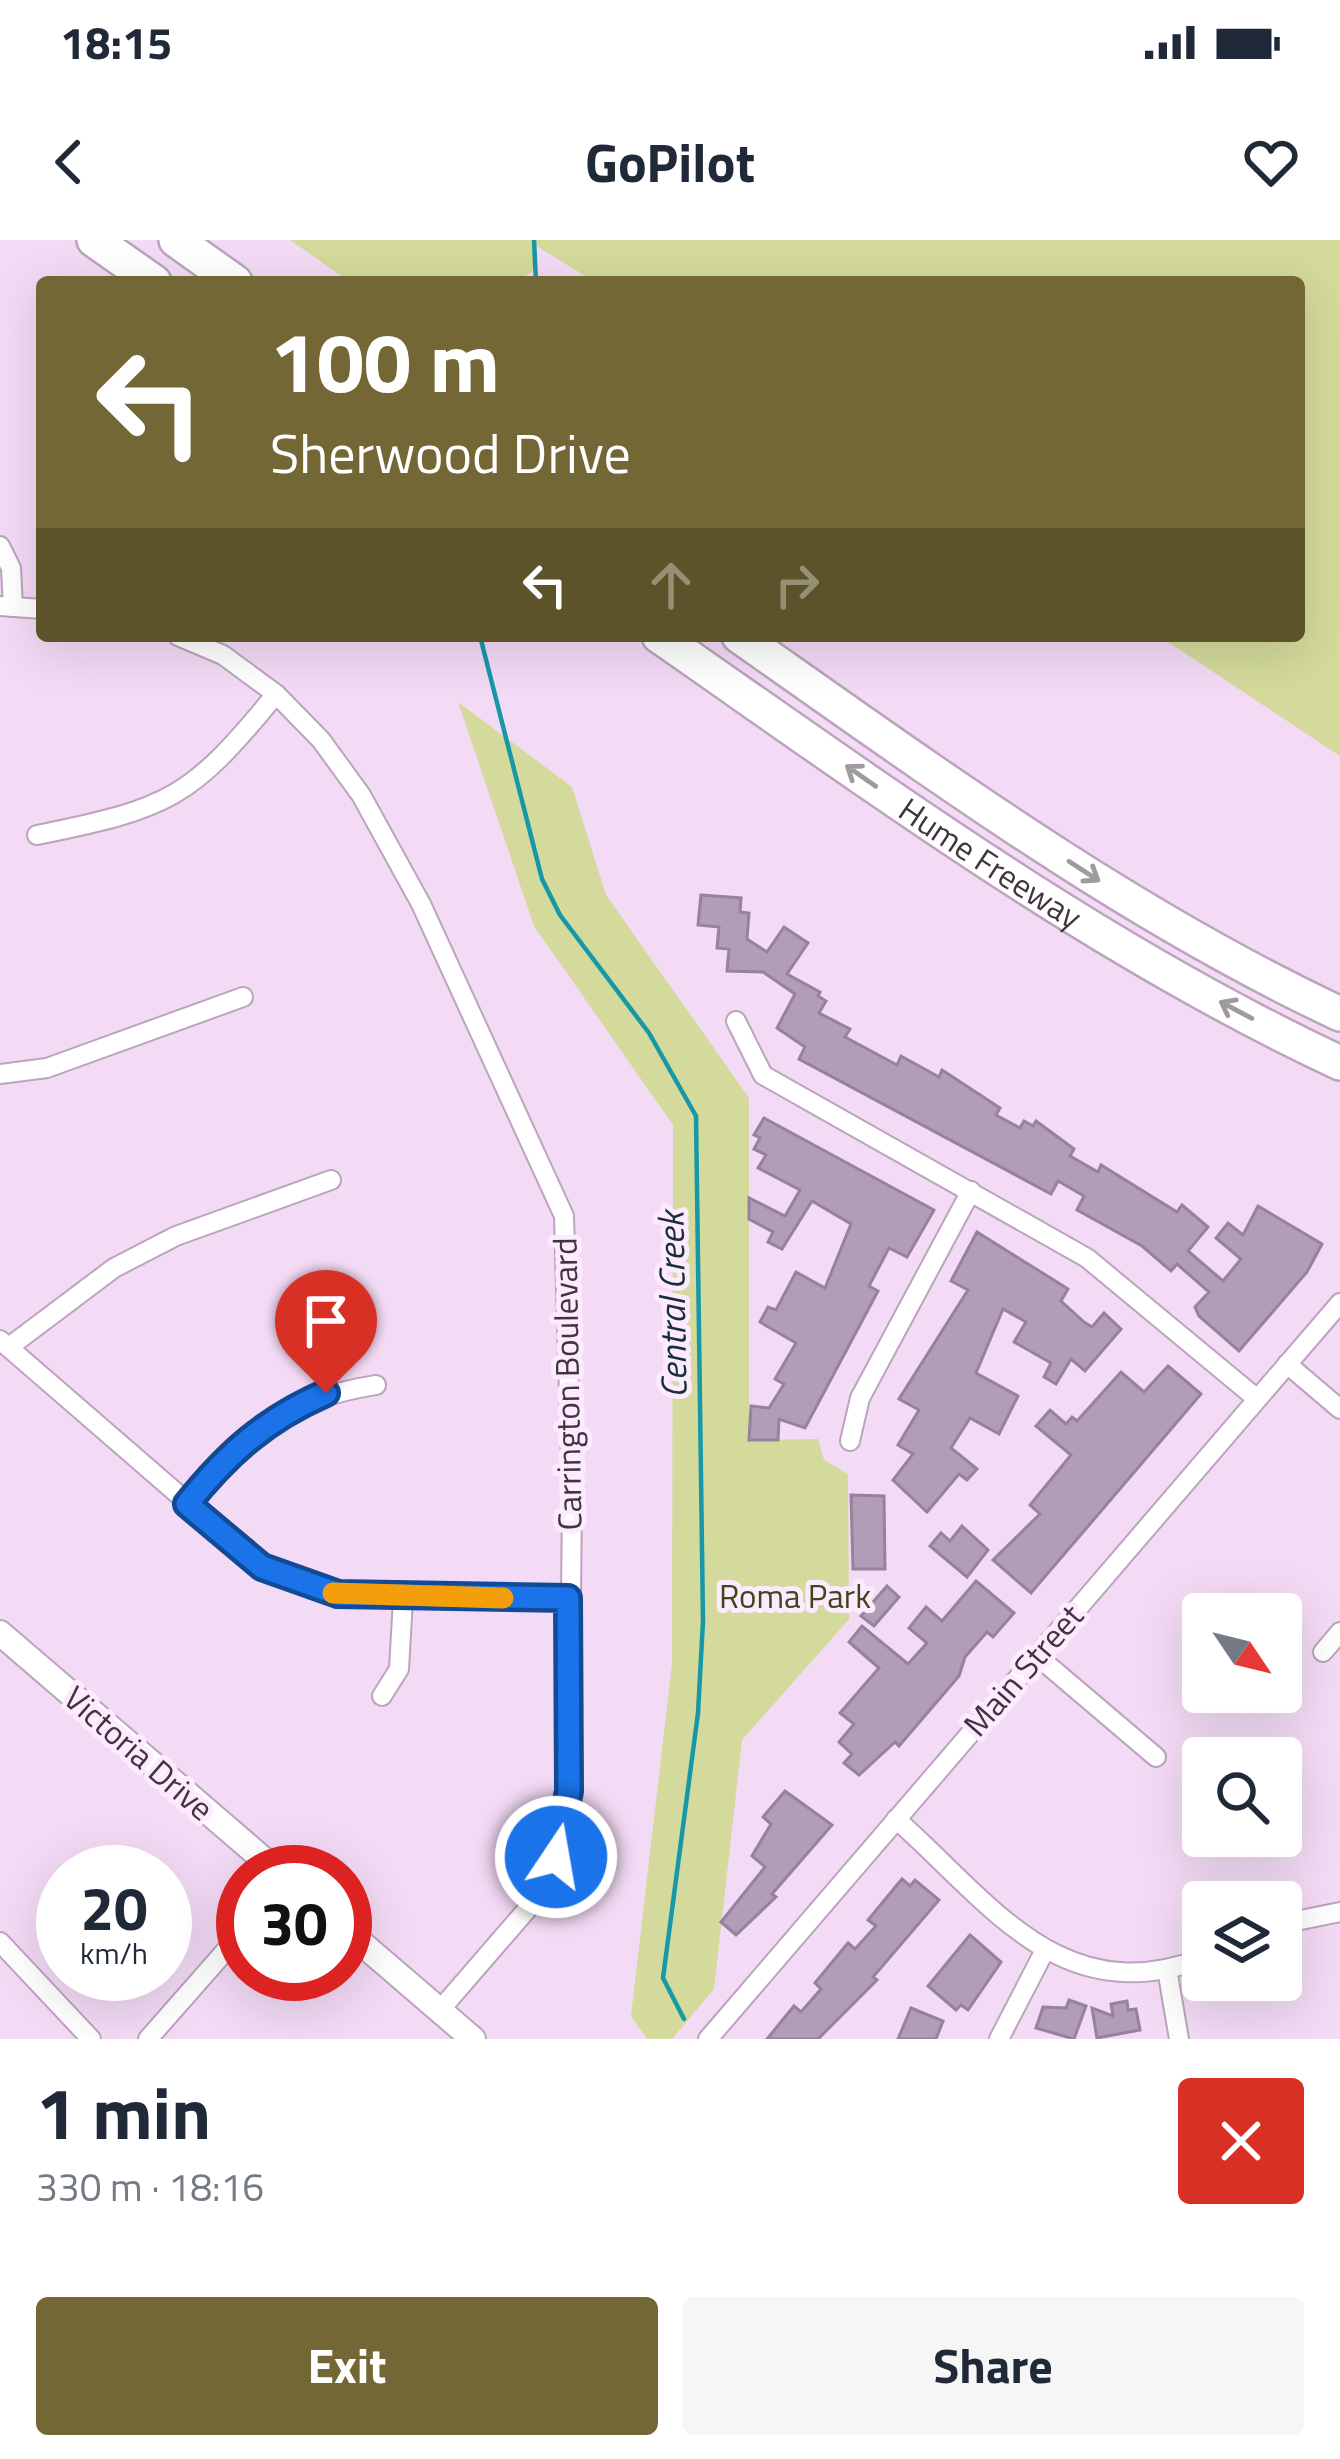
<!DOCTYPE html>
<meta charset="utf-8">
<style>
:root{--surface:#fff;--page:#f6f6f7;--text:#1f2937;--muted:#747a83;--accent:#736835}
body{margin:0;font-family:"Titillium Web",sans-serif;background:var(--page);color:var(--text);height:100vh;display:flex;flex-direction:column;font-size:45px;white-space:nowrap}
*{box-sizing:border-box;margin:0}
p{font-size:39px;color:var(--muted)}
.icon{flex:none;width:66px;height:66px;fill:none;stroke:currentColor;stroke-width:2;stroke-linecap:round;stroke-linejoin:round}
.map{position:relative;height:1799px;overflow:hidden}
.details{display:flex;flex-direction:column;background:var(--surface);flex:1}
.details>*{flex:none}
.top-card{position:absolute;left:36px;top:36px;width:1269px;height:366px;border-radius:12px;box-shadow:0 12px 48px #0002;background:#736835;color:#fff;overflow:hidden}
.needle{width:78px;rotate:125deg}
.fabs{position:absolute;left:1182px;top:1353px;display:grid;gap:24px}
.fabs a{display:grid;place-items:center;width:120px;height:120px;border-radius:12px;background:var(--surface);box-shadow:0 12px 48px #0002;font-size:60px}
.speed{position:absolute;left:36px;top:1605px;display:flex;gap:24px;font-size:60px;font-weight:700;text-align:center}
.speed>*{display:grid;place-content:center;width:156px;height:156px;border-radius:50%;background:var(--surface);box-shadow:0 12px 48px #0002;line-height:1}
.speed small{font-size:30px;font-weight:400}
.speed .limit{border:18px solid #d22;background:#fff;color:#111}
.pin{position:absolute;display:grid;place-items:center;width:102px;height:102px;color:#fff;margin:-123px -51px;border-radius:50% 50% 50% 0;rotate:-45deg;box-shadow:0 0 12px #0007}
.pin .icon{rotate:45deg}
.me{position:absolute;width:132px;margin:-66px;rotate:12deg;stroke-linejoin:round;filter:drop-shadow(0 0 9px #0008)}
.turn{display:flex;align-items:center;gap:42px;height:252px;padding:0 36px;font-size:54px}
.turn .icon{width:156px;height:156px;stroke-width:2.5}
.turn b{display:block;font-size:84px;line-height:102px}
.lanes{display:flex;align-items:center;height:114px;padding:0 36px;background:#0003;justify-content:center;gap:60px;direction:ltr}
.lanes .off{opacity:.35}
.round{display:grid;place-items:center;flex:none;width:126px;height:126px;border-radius:12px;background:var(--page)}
.summary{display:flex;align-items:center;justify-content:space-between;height:204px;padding:0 36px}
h1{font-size:72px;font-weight:700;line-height:90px}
.action{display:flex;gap:24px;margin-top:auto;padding:24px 36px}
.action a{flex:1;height:138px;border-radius:12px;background:var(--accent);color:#fff;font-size:48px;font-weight:700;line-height:138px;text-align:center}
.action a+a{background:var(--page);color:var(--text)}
.status{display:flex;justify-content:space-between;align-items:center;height:84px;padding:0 60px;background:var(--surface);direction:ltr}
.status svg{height:33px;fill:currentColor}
header{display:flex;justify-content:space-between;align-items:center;height:156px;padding:0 36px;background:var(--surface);font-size:54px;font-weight:700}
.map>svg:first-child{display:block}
</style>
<div class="status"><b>18:15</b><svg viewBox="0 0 49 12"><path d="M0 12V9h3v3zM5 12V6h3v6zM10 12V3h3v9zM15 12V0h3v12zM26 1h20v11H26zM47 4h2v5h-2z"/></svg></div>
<header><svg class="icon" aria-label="back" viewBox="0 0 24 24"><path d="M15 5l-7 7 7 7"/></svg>GoPilot<svg class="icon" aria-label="heart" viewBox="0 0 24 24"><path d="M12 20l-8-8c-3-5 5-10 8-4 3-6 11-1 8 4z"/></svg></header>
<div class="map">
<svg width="1340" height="1799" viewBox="0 0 1340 1799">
<rect width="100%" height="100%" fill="#f3daf5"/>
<g fill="#d3da9b">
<polygon points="290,0 1340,0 1340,516 1159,396 1299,396 1299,42 595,42 535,5 536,29 516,42 350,42"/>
<polygon points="458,462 572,547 606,655 749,858 749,1200 818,1199 824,1220 848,1234 849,1379 742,1500 714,1749 672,1799 647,1799 631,1776 672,1424 673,885 534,686"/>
</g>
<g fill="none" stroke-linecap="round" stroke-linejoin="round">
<g stroke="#1897a7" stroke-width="4.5">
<polyline points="534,0 536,42"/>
<polyline points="480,396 542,639 560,675 649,793 696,876 703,1381 698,1473 663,1738 684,1779"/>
</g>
</g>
<g fill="#b19db8" stroke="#96829c" stroke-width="3">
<polygon points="701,655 741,658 740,672 749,673 747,699 767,712 784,687 808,703 787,734 820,752 818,756 826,761 819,773 850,789 845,797 897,825 901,816 939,837 942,830 1000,868 996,875 1020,888 1024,881 1033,886 1036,881 1074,909 1070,916 1098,932 1101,925 1177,972 1182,965 1208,987 1188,1011 1223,1041 1241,1019 1216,998 1228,983 1243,995 1258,966 1322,1004 1307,1032 1239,1111 1199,1076 1195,1067 1209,1052 1177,1024 1171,1031 1142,1006 1077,970 1084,956 1058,941 1051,954 799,819 805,807 777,788 795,754 763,732 727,731 729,709 717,708 719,687 698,685"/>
<polygon points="764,878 934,970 907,1017 889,1008 869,1046 878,1051 805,1188 779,1179 778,1200 749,1200 751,1166 769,1168 784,1144 775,1139 796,1103 760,1082 768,1067 776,1070 796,1032 825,1048 851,984 812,961 782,1009 768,1002 773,992 749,979 749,958 785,976 800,950 758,928 766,915 754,909 760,898 754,895"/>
<polygon points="977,992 1068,1049 1061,1061 1084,1082 1092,1087 1104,1073 1121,1089 1085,1131 1071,1119 1056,1144 1044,1137 1051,1123 1014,1102 1026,1082 1003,1069 976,1133 1018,1156 999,1194 970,1178 951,1208 977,1229 967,1240 959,1234 927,1272 893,1240 913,1214 898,1205 919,1170 899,1159 968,1050 951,1041"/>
<polygon points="1168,1126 1201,1154 1031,1353 993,1320 1040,1274 1030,1265 1071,1215 1036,1186 1050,1170 1066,1184 1072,1177 1077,1181 1121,1132 1144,1152"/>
<polygon points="851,1255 884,1256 885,1329 853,1329"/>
<polygon points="962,1286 988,1310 967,1337 930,1306 941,1293 950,1301"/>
<polygon points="976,1341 1014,1373 993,1397 987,1392 965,1417 959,1436 899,1506 895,1502 859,1535 844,1523 852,1514 839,1502 854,1484 840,1473 879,1428 849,1402 862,1386 908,1424 927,1403 909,1388 926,1367 942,1381"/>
<polygon points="887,1346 899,1357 874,1386 861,1376"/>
<polygon points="785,1551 832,1585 772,1654 776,1657 736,1695 721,1682 765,1627 752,1616 771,1584 763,1577"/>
<polygon points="902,1639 910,1646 915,1640 939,1660 873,1737 877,1740 818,1799 767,1799 794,1766 801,1772 821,1749 815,1743 848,1703 855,1709 876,1686 868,1680"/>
<polygon points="970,1695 1001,1722 968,1770 961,1765 956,1770 928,1746"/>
<polygon points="1069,1760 1086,1766 1074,1799 1036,1788 1043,1767 1066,1768"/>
<polygon points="1127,1761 1128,1770 1136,1769 1140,1790 1097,1798 1092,1768 1113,1776 1111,1764"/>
<polygon points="911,1768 943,1781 936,1799 898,1799"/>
</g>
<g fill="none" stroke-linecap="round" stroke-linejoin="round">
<g stroke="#bba4bd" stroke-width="22">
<g id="street">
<polyline points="0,306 11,328 13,367"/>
<polyline points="0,366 42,369"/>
<polyline points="178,396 223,415 276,454 321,500 361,555 421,664 564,976 572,1261 569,1551 556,1617 530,1666 440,1770"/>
<path d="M37 595C170 568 190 559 276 454"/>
<polyline points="736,781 763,835 1087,1018 1256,1158"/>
<polyline points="0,834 47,828 243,757"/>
<polyline points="0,1100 262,1327 338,1355 568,1358"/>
<polyline points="9,1107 114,1028 176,996 331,940"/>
<polyline points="1287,1124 1340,1169"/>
<polyline points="850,1201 860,1158 971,951"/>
<path d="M187 1264C242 1193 286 1159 376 1145"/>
<polyline points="1323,1412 1340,1392"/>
<polyline points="1036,1415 1156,1517"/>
<polyline points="382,1456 399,1429 403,1359"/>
<path d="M896 1579C988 1660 1061 1773 1203 1718"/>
<polyline points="1281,1684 1340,1672"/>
<polyline points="0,1702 91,1799"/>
<polyline points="1167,1729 1179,1799"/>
<polyline points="148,1799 243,1691"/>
<polyline points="708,1799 1340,1063"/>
<polyline points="999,1799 1045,1710"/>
</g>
</g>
<g stroke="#bba4bd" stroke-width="28">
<g id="secondary">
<polyline points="0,1393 278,1632"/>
<polyline points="345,1689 473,1799"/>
</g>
</g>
<g stroke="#bba4bd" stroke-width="38">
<g id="highway">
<polyline points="94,0 154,42"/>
<polyline points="176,0 235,42"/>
<path id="s1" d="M659 396C879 549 1096 709 1340 823"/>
<path d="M739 396C933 532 1125 673 1340 774"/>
</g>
</g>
<use href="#street" stroke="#fff" stroke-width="18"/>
<use href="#secondary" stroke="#fff" stroke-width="24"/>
<use href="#highway" stroke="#fff" stroke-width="33"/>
</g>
<defs><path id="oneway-shaft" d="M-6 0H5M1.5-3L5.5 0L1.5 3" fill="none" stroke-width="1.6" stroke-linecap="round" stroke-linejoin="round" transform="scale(3)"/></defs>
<g stroke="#9f9a9f">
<use href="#oneway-shaft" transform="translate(861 536) rotate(-145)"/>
<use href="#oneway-shaft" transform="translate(1084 631) rotate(33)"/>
<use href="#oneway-shaft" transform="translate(1236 770) rotate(-152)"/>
</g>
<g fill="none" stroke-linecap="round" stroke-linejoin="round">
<g stroke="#114b97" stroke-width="30">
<path id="route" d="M326 1153C266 1179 228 1213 187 1264L262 1327 338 1354 568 1358 569 1551 556 1617"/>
</g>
<use href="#route" stroke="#1a73e8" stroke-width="21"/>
<polyline stroke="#f59e0b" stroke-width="21" points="333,1353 503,1358"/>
</g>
<g text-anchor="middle" stroke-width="10" stroke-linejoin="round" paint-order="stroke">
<g font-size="33" fill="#3f353f" stroke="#fdeaff">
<text dy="12" stroke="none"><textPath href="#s1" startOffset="402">Hume Freeway</textPath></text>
<text transform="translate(567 1144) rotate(-91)" y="12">Carrington Boulevard</text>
<text transform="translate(1023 1430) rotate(-49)" y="12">Main Street</text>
<text transform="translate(139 1513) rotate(41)" y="12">Victoria Drive</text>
</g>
<g font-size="33" fill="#41451a" stroke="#fdeaff">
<text x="795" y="1368">Roma Park</text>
</g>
<g font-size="36" font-style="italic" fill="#173033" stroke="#fdeaff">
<text transform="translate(672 1065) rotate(-91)" y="13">Central Creek</text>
</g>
</g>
</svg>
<div class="fabs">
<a><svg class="needle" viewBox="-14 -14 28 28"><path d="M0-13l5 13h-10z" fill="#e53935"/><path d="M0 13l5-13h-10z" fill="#747a83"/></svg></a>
<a><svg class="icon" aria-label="search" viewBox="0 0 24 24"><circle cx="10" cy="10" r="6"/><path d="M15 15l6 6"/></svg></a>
<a><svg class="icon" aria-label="layers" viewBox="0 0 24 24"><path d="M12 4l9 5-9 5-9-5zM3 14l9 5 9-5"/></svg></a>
</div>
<div class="speed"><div>20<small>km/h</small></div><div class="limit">30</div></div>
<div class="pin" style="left:326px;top:1153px;background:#d93025"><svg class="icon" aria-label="arrive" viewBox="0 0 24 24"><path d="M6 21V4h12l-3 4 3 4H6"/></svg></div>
<svg class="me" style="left:556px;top:1617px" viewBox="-20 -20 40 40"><circle r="17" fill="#1a73e8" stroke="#fff" stroke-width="3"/><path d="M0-11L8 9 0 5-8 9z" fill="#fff"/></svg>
<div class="top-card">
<div class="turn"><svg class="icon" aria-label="left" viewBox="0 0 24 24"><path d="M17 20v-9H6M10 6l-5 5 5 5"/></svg><div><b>100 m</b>Sherwood Drive</div></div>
<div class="lanes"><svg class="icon" aria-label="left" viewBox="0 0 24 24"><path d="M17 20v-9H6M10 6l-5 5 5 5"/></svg><svg class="icon off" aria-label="ahead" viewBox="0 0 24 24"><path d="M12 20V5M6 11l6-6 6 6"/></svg><svg class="icon off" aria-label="right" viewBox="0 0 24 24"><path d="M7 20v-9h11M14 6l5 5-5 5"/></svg></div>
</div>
</div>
<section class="details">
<div class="summary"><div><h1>1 min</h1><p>330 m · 18:16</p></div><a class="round" style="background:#d93025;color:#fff"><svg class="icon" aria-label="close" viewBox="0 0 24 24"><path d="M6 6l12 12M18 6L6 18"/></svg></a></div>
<div class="action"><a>Exit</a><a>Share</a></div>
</section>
